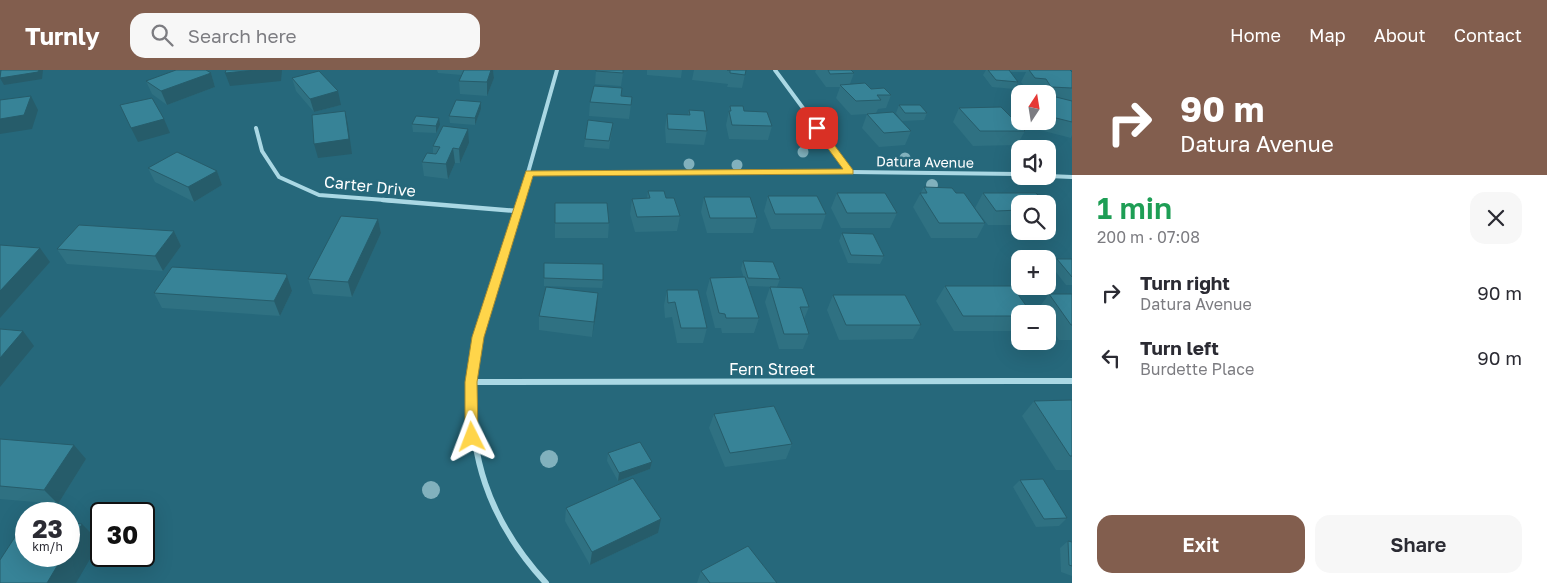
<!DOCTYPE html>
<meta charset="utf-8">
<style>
:root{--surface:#fff;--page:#f7f7f7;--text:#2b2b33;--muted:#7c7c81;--accent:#825e4e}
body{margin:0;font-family:"Golos Text",sans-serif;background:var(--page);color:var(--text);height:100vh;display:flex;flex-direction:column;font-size:19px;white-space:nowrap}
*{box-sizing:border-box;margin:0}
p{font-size:16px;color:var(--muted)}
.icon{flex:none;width:28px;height:28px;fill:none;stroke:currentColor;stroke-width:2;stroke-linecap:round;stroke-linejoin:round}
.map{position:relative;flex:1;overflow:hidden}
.details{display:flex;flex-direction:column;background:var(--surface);width:475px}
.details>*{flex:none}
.hud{background:#825e4e;color:#fff;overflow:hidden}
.needle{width:32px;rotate:12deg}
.fabs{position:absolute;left:1011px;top:15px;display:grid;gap:10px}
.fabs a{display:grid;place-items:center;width:45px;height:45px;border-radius:10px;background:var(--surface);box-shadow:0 5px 20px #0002;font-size:25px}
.speed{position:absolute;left:15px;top:432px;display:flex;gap:10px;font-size:25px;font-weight:700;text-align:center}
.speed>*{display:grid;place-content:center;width:65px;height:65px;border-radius:50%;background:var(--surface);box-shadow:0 5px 20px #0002;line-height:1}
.speed small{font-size:12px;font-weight:400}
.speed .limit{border:2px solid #111;border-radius:8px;background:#fff;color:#111}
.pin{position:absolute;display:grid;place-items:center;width:42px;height:42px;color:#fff;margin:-21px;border-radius:10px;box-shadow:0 2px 8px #0006}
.me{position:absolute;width:55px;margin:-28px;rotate:357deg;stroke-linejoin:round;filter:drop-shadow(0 0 4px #0008)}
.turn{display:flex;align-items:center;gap:18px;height:105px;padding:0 25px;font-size:22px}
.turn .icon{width:65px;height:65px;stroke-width:2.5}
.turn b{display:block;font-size:35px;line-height:42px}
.round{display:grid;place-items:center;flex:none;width:52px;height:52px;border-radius:15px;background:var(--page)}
.summary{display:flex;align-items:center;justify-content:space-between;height:85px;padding:0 25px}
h1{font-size:30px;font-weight:600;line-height:38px;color:#1e9e55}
.action{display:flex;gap:10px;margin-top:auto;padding:10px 25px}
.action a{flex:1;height:58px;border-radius:15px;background:var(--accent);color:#fff;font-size:20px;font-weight:600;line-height:58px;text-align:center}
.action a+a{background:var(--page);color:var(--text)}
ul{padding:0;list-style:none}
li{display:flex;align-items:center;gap:15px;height:65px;padding:0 25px}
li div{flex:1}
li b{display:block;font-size:19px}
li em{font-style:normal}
header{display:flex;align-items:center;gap:30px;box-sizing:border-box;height:70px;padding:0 25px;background:var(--accent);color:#fff}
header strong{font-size:24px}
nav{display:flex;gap:28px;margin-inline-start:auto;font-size:18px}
.search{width:350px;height:45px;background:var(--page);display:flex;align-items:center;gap:12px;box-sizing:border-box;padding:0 18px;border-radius:15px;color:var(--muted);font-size:19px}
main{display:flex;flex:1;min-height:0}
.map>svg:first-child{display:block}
</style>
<header>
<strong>Turnly</strong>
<div class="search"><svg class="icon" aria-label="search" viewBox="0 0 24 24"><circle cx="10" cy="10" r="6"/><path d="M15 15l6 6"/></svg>Search here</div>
<nav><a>Home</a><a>Map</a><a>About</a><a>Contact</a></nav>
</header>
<main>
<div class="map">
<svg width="1072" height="513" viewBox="0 0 1072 513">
<rect width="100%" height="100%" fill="#26687b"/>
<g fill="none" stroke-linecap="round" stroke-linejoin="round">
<g stroke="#aad8e4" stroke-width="4">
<polyline points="775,0 850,102"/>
<polyline points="256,58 262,81 279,107 319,125 398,131"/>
<polyline points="529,103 850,102 1020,104"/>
<polyline points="1048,106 1072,107"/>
<polyline points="520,131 557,0"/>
</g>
<g stroke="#aad8e4" stroke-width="4.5">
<polyline points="383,130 517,141"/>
<polyline points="473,299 478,267 521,130"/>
</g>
<g stroke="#aad8e4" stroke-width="6">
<path d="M473 298C466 382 488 450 546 513"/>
<polyline points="471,312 1072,311"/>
</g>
</g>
<g fill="#81b1bd">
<circle cx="803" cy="82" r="5.5"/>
<circle cx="905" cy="88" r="5.5"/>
<circle cx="689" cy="94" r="5.5"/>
<circle cx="737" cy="95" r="5.5"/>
<circle cx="932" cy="115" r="6"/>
<circle cx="549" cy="389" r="9"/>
<circle cx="431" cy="420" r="9"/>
</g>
<g fill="#2f7182">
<polygon points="437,0 493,0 494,8 487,26 460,24 459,11 462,5 438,3"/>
<polygon points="596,0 623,3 621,16 595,14"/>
<polygon points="647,0 682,0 681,8 647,5"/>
<polygon points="694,0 746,0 742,18 727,17 728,14 692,10"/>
<polygon points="816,0 851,0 854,3 850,14 871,19 891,25 886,38 878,39 876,43 911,61 905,75 879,77 862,58 867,44 851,45 836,28 840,17 826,17 815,2"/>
<polygon points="986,0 1070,0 1072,2 1072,65 1071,68 1032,58 1034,51 1048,51 1048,24 1039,24 1038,23 1028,22 1021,12 1026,2 1010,2 1018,12 1014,19 992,17 983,5"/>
<polygon points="211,3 215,17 167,35 152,24 146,11"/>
<polygon points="292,8 341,35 314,42 296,21"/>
<polygon points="621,26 632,27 629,49 589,46 590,32"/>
<polygon points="899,35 927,43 924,50 902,51 896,43"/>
<polygon points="730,36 744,41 772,56 768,70 729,69 726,55"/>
<polygon points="959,38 1025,61 1017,75 973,76 953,52"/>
<polygon points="481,39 475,55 450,53 449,46"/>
<polygon points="689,40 707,61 704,75 666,73 665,58 667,44 688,45"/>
<polygon points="412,54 440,55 436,63 413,62"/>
<polygon points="612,60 609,79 584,77 585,69"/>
<polygon points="469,73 460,93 455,93 448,109 424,106 422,92 433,84 433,76"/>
<polygon points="148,98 217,101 222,115 194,132 155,112"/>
<polygon points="924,117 956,123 985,153 977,168 931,168 913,137"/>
<polygon points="648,121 666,128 680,146 677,161 635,162 630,144 632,129 647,128"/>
<polygon points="837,123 897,143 890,158 841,158 831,138"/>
<polygon points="983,123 1020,134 1020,155 988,155 975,138"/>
<polygon points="768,126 826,144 821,159 771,159 764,141"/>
<polygon points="704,127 757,148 753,163 707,163 701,142"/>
<polygon points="555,133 609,153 608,168 555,168"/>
<polygon points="1048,136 1051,140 1048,146"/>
<polygon points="378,149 381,163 352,227 313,224 308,209"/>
<polygon points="174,161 181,176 163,201 67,194 57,179"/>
<polygon points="842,163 884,186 880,194 848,193 839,171"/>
<polygon points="1057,189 1072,189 1072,215 1066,215 1052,197"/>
<polygon points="743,191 780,209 777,217 748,216 759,248 754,263 722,263 721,258 715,258 706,223 710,208 744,208 741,199"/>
<polygon points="544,193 603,210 602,218 544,216"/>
<polygon points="945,216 1020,244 1020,261 954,261 936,231"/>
<polygon points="770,217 809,237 804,249 809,264 803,279 779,279 765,232"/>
<polygon points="667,220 707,258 703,273 677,273 672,247 665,248 664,235"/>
<polygon points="292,221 280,246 162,238 154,223"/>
<polygon points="598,223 592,267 539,260 539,246"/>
<polygon points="1049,224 1072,224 1072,270 1059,270 1048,253 1048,244 1041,244 1038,239"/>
<polygon points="833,225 921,255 913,269 839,270 827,240"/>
<polygon points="1072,330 1072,400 1056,400 1022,346 1034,331"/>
<polygon points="714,344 792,374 786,389 725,397 709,358"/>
<polygon points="0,369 86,389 58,434 0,429"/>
<polygon points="608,383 652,392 650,399 618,411 607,391"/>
<polygon points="1020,410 1067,448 1059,456 1036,457 1013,417"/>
<polygon points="566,438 658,463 590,495 565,451"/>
<polygon points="1068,471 1072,472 1072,506 1061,502 1060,478"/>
<polygon points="701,501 777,513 697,513"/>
</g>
<g fill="#265c6a">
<polygon points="39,0 43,0 42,9 4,15 0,8"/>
<polygon points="256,0 282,0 281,11 230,16 225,3"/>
<polygon points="491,0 493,0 494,8 487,26 487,12"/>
<polygon points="211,3 215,17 167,35 161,21"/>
<polygon points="338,21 341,35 314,42 310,29"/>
<polygon points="31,26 38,40 32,59 0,64 0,49"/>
<polygon points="481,32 481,39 475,55 475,48"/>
<polygon points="345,41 348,55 352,84 318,88 314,74"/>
<polygon points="439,48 440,55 436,63 436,56"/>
<polygon points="164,49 170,63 138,72 131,58"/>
<polygon points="468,59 469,73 460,93 459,79"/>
<polygon points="453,78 455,93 448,109 446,94"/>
<polygon points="217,101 222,115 194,132 188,117"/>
<polygon points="378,149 381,163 352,227 348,212"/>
<polygon points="174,161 181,176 163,201 155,186"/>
<polygon points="40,178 50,192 0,248 0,221"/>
<polygon points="287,206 292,221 280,246 274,231"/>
<polygon points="598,223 597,238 592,267 594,252"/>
<polygon points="23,261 34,276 0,317 0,288"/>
<polygon points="74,375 86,389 58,434 44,420"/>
<polygon points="652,392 650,399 618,411 619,403"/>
<polygon points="661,449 658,463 590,495 592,482"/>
<polygon points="82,454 100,472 76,513 47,513 63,486 69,486 69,477"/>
</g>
<g fill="#378397" stroke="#265c6a">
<polygon points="1,0 39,0 38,2 0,8"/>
<polygon points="176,0 206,0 211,3 161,21 146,11"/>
<polygon points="226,0 256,0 225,3"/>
<polygon points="464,0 491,0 487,12 459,11"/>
<polygon points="596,0 623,0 623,3 596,1"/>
<polygon points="727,0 746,0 745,5 730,3 730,0"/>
<polygon points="828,0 851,0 854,3 830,4"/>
<polygon points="988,0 1009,0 1018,12 996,10"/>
<polygon points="1029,0 1070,0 1072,2 1072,18 1051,17 1046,9 1035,8"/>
<polygon points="319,1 338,21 310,29 292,8"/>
<polygon points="865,13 871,19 884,18 891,25 877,25 881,30 856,31 840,15"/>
<polygon points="594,16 622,18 621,26 632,27 631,35 590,32"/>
<polygon points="1048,25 1072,31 1072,52 1048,46"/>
<polygon points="31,26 24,45 0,49 0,30"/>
<polygon points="152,28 164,49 131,58 120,35"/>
<polygon points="456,30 481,32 475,48 449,46"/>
<polygon points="899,35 920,35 927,43 905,43"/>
<polygon points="730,36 743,36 744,41 767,42 772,56 732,55 729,41 731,41"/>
<polygon points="1001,37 1025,61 980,61 959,38"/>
<polygon points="689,40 704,41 707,61 668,59 667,44 690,45"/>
<polygon points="345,41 349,69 314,74 312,45"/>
<polygon points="893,42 911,61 884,63 867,44"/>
<polygon points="416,46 439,48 436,56 412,54"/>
<polygon points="588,50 613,53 609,71 585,69"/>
<polygon points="443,56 468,59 459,79 453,78 446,94 422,92 427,83 436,84 440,77 433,76"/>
<polygon points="177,82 217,101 188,117 148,98"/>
<polygon points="924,117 952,118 956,123 964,123 985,153 939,153 920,123 927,123"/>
<polygon points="648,121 664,121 666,128 674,128 680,146 637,147 632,129 650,128"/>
<polygon points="837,123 885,123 897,143 847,143"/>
<polygon points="983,123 1036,123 1046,134 1020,134 1020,140 996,141"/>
<polygon points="768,126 817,126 826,144 775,144"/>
<polygon points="704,127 750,127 757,148 710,148"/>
<polygon points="555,133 607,133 609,153 555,153"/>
<polygon points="1048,136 1051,140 1048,140"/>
<polygon points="341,146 378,149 348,212 308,209"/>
<polygon points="79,155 174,161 155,186 57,179"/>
<polygon points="842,163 873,164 884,186 851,185"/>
<polygon points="0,175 40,178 0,221"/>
<polygon points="1057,189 1072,189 1072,207"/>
<polygon points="743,191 773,192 780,209 748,208"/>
<polygon points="544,193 603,194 603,210 544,208"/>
<polygon points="172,197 286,204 287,206 274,231 154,223"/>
<polygon points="745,207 759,248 726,248 725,244 719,243 710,208"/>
<polygon points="945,216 1012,216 1032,244 1020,244 1020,246 963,246"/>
<polygon points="546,217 598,223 594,252 539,246"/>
<polygon points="770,217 802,218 809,237 800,237 809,264 784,264"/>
<polygon points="667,220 698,220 707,258 681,258 675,232 668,233"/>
<polygon points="1049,224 1072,224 1072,255 1071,255"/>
<polygon points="833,225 905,225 921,255 846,255"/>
<polygon points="0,259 23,261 0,288"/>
<polygon points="1072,330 1072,386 1070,386 1034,331"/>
<polygon points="774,336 792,374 730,383 714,344"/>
<polygon points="0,369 74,375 44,420 0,416"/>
<polygon points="640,372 652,392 619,403 608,383"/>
<polygon points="633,408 661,449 592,482 566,438"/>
<polygon points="1043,409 1067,448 1044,449 1020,410"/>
<polygon points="26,450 26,486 63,486 47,513 0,513 0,490"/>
<polygon points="69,452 82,454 69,477"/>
<polygon points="1068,471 1072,472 1072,496 1069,495"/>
<polygon points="748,476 777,513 710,513 701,501"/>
</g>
<polygon fill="#ffd54a" stroke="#a68a30" points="817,55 820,56 853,100 853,104 533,106 484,267 477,312 478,367 476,371 472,372 467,371 465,367 465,312 472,267 526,101 843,99 813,58"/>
<g text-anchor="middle" stroke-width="5" stroke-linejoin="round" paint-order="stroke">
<g font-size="14" fill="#fff" stroke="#26687b">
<text transform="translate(925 92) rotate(1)" y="5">Datura Avenue</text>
</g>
<g font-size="16" fill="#fff" stroke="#26687b">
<text transform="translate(370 116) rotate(6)" y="6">Carter Drive</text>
<text x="772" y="305">Fern Street</text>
</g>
</g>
</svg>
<div class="fabs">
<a><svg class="needle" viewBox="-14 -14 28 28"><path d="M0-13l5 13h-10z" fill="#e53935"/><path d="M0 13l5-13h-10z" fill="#7c7c81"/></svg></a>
<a><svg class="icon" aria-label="sound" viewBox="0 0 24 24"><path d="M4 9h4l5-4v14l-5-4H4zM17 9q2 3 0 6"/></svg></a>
<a><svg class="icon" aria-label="search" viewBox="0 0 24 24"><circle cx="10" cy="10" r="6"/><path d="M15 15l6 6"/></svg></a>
<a>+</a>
<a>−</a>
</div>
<div class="speed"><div>23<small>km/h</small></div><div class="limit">30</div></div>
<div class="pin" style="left:817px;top:58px;background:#d93025"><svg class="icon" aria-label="arrive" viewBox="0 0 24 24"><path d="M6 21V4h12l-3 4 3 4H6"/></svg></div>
<svg class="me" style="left:472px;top:367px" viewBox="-20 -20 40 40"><path d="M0-17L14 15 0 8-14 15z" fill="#ffd54a" stroke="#fff" stroke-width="4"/></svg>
</div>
<section class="details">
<div class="hud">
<div class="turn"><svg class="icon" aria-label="right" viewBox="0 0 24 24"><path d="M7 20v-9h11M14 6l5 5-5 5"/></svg><div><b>90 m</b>Datura Avenue</div></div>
</div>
<div class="summary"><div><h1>1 min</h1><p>200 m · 07:08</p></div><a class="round"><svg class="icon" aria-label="close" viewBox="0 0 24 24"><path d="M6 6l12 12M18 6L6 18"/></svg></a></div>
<ul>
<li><svg class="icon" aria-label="right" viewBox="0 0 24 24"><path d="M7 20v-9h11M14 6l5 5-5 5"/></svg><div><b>Turn right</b><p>Datura Avenue</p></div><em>90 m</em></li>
<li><svg class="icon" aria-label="left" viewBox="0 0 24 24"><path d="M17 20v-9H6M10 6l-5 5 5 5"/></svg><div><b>Turn left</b><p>Burdette Place</p></div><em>90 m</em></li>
</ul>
<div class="action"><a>Exit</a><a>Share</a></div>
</section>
</main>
